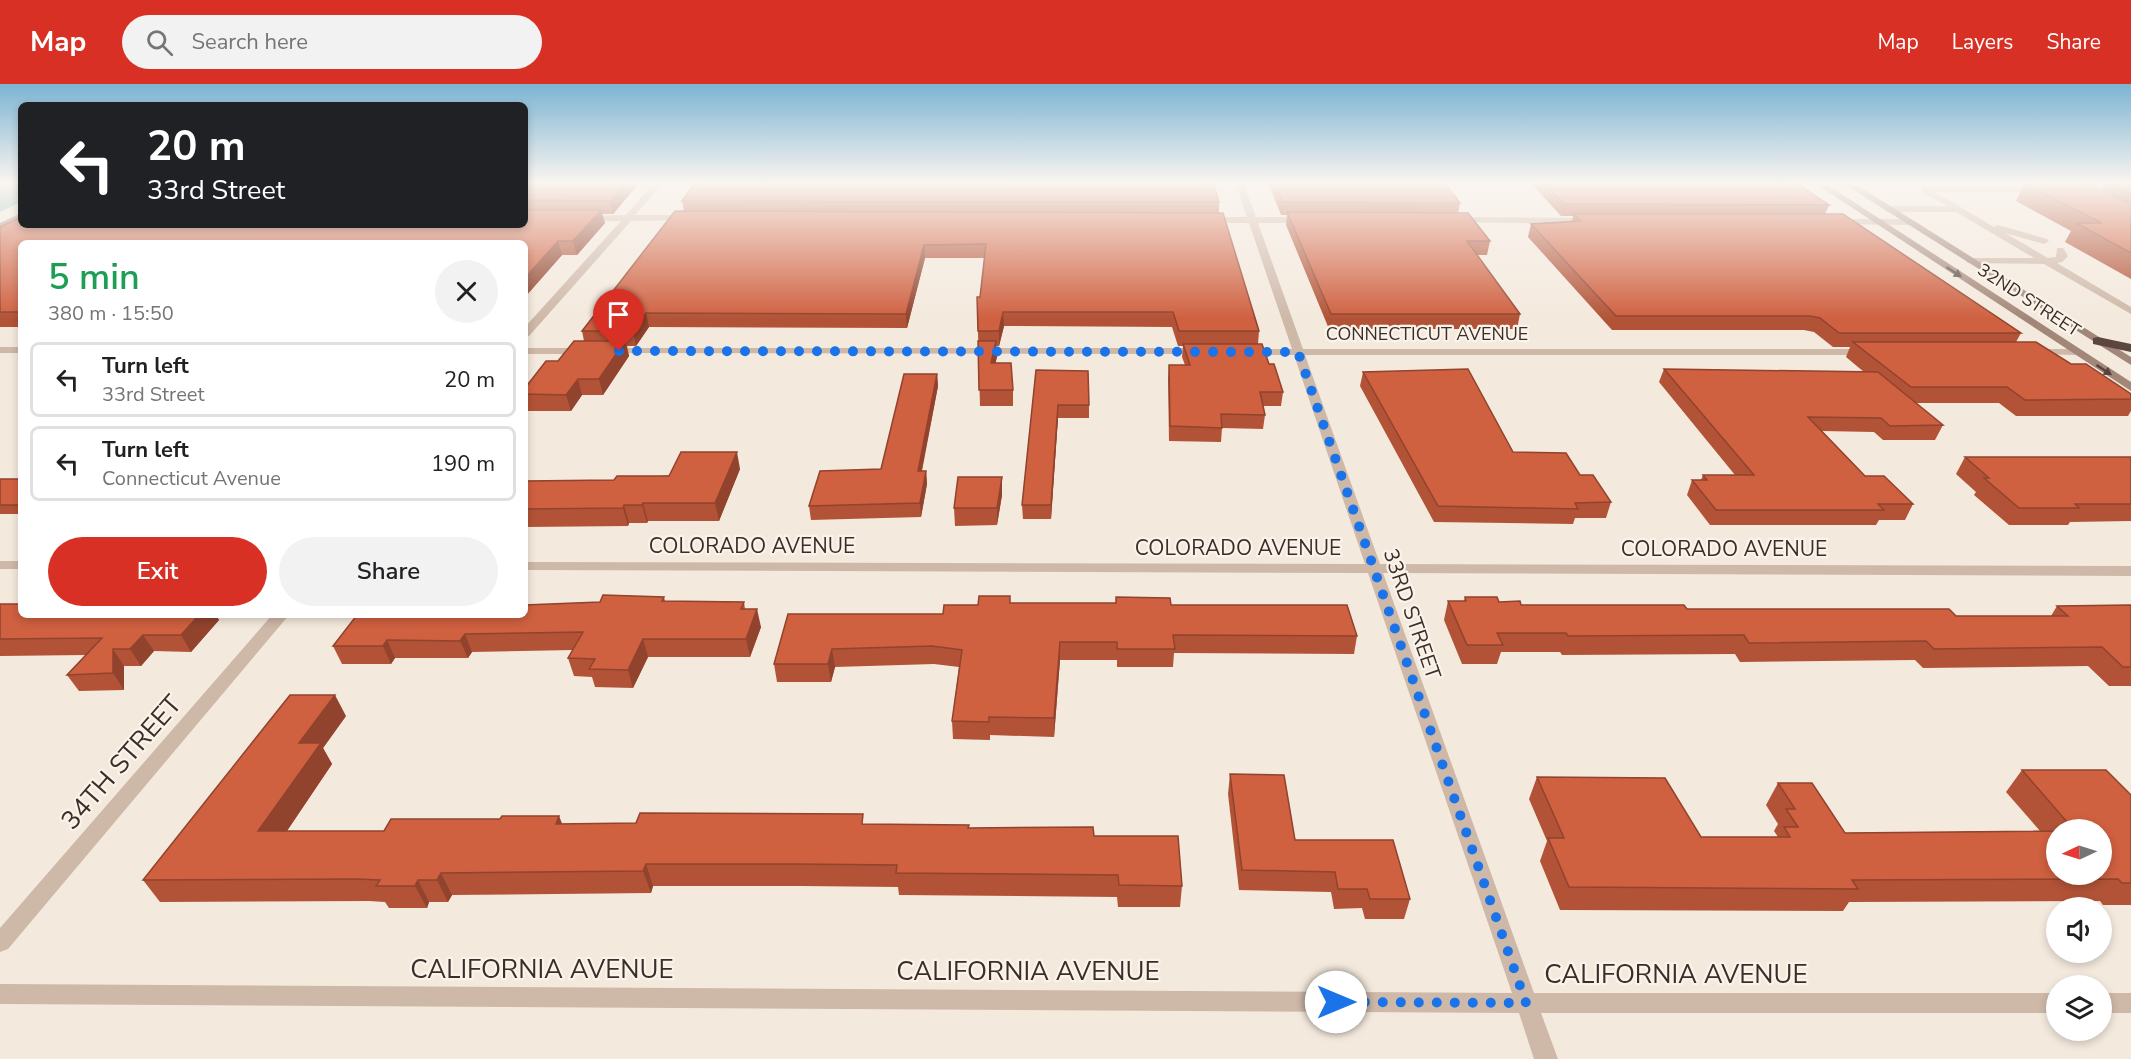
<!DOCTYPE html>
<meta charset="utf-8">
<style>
:root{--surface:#fff;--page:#f2f2f2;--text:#202124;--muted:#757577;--line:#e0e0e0;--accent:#d93025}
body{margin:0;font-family:"Nunito Sans",sans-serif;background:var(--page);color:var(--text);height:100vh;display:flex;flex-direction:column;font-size:22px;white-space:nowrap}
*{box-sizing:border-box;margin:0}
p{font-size:20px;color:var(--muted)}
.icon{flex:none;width:33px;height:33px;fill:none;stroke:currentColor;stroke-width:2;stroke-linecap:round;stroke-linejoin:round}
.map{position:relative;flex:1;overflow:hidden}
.side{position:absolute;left:18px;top:156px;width:510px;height:378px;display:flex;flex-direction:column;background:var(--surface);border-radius:9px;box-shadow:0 3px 9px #0003}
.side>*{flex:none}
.top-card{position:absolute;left:18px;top:18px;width:510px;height:126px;border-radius:9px;box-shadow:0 3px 9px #0003;background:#202124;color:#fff;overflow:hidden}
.needle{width:39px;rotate:266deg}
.controls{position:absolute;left:2046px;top:735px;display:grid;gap:12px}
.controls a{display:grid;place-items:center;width:66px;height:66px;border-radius:50%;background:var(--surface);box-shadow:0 3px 9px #0003;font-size:30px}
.pin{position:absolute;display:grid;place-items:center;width:51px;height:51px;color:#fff;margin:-62px -26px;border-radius:50% 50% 50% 0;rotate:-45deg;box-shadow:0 0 6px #0007}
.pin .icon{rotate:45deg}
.me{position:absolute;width:66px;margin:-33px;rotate:90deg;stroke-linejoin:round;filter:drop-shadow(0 0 4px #0008)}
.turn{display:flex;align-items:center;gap:21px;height:126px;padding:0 30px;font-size:27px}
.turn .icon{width:78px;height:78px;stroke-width:2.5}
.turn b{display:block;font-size:42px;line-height:51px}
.round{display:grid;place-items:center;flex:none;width:63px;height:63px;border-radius:32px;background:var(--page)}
.overview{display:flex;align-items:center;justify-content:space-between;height:102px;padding:0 30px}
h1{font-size:36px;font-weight:600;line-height:45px;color:#1e9e55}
.action{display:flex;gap:12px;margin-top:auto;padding:12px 30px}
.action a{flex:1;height:69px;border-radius:36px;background:var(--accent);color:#fff;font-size:24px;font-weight:600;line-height:69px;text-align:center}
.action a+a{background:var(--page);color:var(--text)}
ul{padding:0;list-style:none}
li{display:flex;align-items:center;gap:18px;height:75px;margin:0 12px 9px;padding:0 18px;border:3px solid var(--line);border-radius:9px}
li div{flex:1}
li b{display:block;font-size:22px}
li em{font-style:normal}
header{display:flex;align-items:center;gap:36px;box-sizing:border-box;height:84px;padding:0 30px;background:var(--accent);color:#fff}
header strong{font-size:28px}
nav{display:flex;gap:33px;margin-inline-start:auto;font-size:21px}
.search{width:420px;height:54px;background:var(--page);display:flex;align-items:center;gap:15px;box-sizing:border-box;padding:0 21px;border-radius:33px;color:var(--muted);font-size:22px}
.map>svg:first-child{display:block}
</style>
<header>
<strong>Map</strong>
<div class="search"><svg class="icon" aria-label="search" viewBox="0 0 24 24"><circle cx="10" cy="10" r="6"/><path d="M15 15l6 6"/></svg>Search here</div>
<nav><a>Map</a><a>Layers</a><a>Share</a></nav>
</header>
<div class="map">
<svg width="2131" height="975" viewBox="0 0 2131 975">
<rect width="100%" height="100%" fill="#f4e9dd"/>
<polygon fill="#7ab3b4" points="11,98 21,98 21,118 0,128 0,104"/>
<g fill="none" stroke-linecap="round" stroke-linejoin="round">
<polygon fill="#ceb8a8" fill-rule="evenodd" points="1925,103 2043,103 2044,105 2040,108 1935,108 1994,143 1998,141 2047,155 2049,157 2044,160 2005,149 2048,174 2056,173 2057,164 2063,164 2068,172 2062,178 2057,179 2131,223 2131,230 2044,180 1968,179 1966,177 1971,174 2034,174 1956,128 1887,128 1883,125 1887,122 1947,122 1922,108 1922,104"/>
<g fill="#ceb8a8" fill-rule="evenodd">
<polygon points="655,98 664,98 635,131 690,131 694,134 693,136 631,137 529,252 525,253 525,243 621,137 585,137 581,134 582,132 626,131"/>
<polygon points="1235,98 1243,98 1256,133 1305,133 1309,136 1305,139 1258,139 1303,265 1867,265 1873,268 1867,271 1305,271 1380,480 2131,482 2131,492 1383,489 1534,909 2056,909 2056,929 1541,929 1558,975 1534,975 1519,929 0,920 0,900 1512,909 1368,489 525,486 525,478 1365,480 1294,271 1246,271 1240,268 1246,265 1292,265 1249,139 1206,139 1202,136 1206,133 1247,133"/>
<polygon points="1455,133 1593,134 1598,137 1593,140 1452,138 1452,134"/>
<polygon points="1833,135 1908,135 1913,138 1908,141 1830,140 1828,138"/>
<rect x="0" y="263" width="21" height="6"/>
<polygon points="525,264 586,264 592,267 586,270 525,270"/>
<polygon points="610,264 1201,264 1207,267 1201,270 606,269 604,267"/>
<polygon points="2032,265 2077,265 2083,268 2077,271 2028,270 2026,268"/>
<rect x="0" y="477" width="21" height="8"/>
<polygon points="272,531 289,531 8,865 0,868 0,844"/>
<rect x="2102" y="909" width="29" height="20"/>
</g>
<g fill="#a28779" fill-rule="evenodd">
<polygon points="1813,98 1823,98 2131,298 2131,307"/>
<polygon points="1841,98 1852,98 2131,273 2131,281"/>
<polygon points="21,129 21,135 0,145 0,139"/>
</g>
<polygon fill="#5c473f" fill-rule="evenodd" points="2098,253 2131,260 2131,268 2093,260 2093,254"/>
</g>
<g fill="#b25337" fill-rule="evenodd">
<polygon points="525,98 640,98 613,130 602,130 605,139 577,171 562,171 525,213 525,159 21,159 21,243 0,243 0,143 525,141"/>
<polygon points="1268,98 1444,98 1460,119 1458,129 1490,157 1487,171 1477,171 1520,230 1517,245 1329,245 1286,141 1287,131 1281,131"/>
<polygon points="1530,98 1795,98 1829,121 1825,130 2021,249 2016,258 2071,280 2131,310 2131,327 2128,332 2016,332 1999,319 1916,319 1943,341 1935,356 1883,356 1874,348 1822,347 1865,392 1913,420 1905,436 1879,436 1876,441 1710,441 1687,411 1692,396 1701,396 1703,391 1735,391 1659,298 1664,285 1864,288 1846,273 1850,263 1833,263 1814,248 1804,246 1612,246 1528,153 1531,140 1572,138 1573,132 1561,132"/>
<polygon points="2025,98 2085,98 2101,106 2105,98 2131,98 2131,195 2065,158 2071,147 2016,117"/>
<polygon points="682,117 1219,118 1219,129 1259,247 1258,260 1283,308 1281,322 1263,322 1265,331 1263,345 1222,344 1221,358 1169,357 1168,295 1169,281 1185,281 1182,273 1183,262 1178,262 1172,243 1004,242 999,262 996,262 997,273 995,279 1013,306 1013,322 980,322 977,213 980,213 985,174 925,174 907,244 649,243 636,262 627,262 629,272 603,311 582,311 571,327 525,327 525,304 584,257 582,247 684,127"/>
<polygon points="1036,286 1089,321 1089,334 1058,334 1051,435 1023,435 1022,421"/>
<polygon points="1363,288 1513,368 1580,391 1611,418 1606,434 1575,434 1573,440 1434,438 1360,302"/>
<polygon points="937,290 938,302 922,387 926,387 927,400 921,433 811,436 809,422 881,385"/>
<polygon points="1965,373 2131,373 2131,437 2070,438 2068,441 2009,441 1974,411 1976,408 1956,390"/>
<polygon points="740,385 719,437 648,437 647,439 629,439 628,442 525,443 525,397 614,396"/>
<polygon points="1002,393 1002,411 997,441 955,442 954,424"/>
<rect x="0" y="395" width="21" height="35"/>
<polygon points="664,513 665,517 744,518 745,525 761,543 750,573 648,573 633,604 595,603 592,593 574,592 568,574 573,566 472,568 468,574 395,574 391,580 342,580 333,562 600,518"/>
<polygon points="1465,513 1521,521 1956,532 2051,532 2057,522 2131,521 2131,602 2109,602 2088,582 1923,584 1915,576 1740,578 1735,570 1562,571 1560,568 1501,568 1497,580 1462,580 1444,536 1448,517 1464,517"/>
<polygon points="1010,519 1171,521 1357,552 1354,570 1174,569 1173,583 1117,583 1117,576 1060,576 1054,653 990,651 990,656 953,655 952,637 959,583 934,580 835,583 831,598 777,598 774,580 943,530 978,521"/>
<polygon points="0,520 21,531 216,531 219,536 191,568 154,567 141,582 124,582 124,606 79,607 67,591 86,571 0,572"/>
<polygon points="346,632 323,664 332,680 287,747 384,747 562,740 865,740 969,744 1094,752 1182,802 1180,823 1118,823 1117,813 899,811 898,803 801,802 653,802 651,809 452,811 448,818 429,818 427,824 389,824 385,818 369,817 160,818 143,796"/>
<path d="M2022 686 2131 711V821H2103L2100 817 1849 818 1843 827 1560 826 1540 777 1547 757 1529 715 1537 693 1701 753H1778L1774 747 1778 740 1766 721 1778 699 1845 749 2040 747 2006 708ZM2056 746H2102L2056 790Z"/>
<polygon points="1230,690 1295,756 1410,815 1404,835 1365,835 1362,824 1334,825 1331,808 1239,806 1228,710"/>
</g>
<g fill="#91432d">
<polygon points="626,98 640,98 613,130 610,117"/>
<polygon points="601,126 605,139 577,171 573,157"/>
<polygon points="558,157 562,171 525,213 525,194"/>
<polygon points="924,161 925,174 907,244 906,230"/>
<polygon points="1003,228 1004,242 999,262 999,247"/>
<polygon points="646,229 649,243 636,262 633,247"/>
<polygon points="625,257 629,272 603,311 599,295"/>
<polygon points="996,257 997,273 992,295 991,279"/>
<polygon points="937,290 938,302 919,400 918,387"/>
<polygon points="578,295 582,311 571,327 566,311"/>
<polygon points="1058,321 1058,334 1051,435 1051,421"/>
<polygon points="737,368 740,385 719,437 715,419"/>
<polygon points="926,387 927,400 921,433 920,419"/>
<polygon points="1002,393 1002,411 997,441 997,424"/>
<polygon points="643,419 648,437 647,439 642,421"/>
<polygon points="624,421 629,439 628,442 623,424"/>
<polygon points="757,525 761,543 750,573 746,555"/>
<polygon points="199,531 216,531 219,536 191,568 181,551"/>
<polygon points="465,550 472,568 468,574 460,557"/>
<polygon points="143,551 154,567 141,582 130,565"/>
<polygon points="643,555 648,573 633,604 628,586"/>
<polygon points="387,556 395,574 391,580 383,562"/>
<polygon points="1060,558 1060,576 1054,653 1054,634"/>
<polygon points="113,565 124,582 124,606 113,589"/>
<polygon points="832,565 835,583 831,598 828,580"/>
<polygon points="335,611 346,632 323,664 332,680 272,769 258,747 299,659"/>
<polygon points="559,732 568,754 556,740"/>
<polygon points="646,780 653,802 651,809 643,787"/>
<polygon points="441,789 452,811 448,818 437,796"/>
<polygon points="418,796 429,818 427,824 415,802"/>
</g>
<g fill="#cf6040" stroke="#91432d" stroke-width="1.5">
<polygon points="525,98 626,98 610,117 525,116"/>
<polygon points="696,98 1213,98 1219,118 682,117"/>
<polygon points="1274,98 1444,98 1460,119 1283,118"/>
<polygon points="1543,98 1795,98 1829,121 1564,120"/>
<polygon points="2028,98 2085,98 2131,120 2131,169 2076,139 2102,139 2025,100 2030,100"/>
<polygon points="2109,98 2131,98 2131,109"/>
<polygon points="525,126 601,126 573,157 558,157 525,194 525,159 21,159 21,228 0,228 0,143 21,133 21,141 525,141"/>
<polygon points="675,127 1223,129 1259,247 1179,247 1173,228 1003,228 999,247 978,247 977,213 980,213 986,160 924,161 906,230 646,229 633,247 582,247"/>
<polygon points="1287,128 1468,129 1490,157 1467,157 1520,230 1331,230"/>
<polygon points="1574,130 1843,130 2021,249 1839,249 1820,234 1810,232 1616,232 1531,140 1581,137"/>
<polygon points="574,257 625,257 599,295 578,295 566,311 525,310 525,304 546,277 558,277"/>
<polygon points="978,257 996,257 991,279 1011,279 1013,306 979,306"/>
<polygon points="1853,258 2036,258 2071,280 2086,280 2131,310 2131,315 2025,316 2007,303 1911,303"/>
<polygon points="1183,260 1262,260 1269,280 1274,280 1283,308 1260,308 1265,331 1221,330 1222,344 1170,342 1169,281 1190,281"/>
<polygon points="1468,285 1513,368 1566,369 1580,391 1593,391 1611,418 1575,419 1578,425 1438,422 1363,288"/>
<polygon points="1664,285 1878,288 1943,341 1890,342 1881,334 1808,333 1865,392 1884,392 1913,420 1878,420 1884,426 1716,426 1692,396 1707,396 1703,391 1754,391"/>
<polygon points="1036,286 1088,287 1089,321 1058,321 1051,421 1022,421"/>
<polygon points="904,290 937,290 918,387 926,387 920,419 809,422 820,387 881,385"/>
<polygon points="681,368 737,368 715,419 643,419 642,421 624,421 623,424 525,425 525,397 614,396 617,392 669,392"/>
<polygon points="1965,373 2131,373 2131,420 2075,420 2079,424 2019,424 1984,394 1989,394"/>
<polygon points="958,393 1002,393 997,424 954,424"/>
<rect x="0" y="395" width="21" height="26"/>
<polygon points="603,511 664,513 662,517 744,518 741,525 757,525 746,555 643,555 628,586 589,585 595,575 568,574 583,548 465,550 460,557 387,556 383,562 333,562 357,531 525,531 525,521 600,518"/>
<polygon points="979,512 1010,512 1010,519 1116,519 1116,513 1170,514 1171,521 1347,521 1357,552 1173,551 1175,565 1117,565 1117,558 1060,558 1054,634 989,633 989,638 952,637 962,566 932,562 832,565 828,580 774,580 788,530 943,530 944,521 978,521"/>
<polygon points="1465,513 1497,513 1499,518 1520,517 1521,521 1684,521 1687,525 1949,525 1956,532 2068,532 2057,522 2131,521 2131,583 2123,583 2102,563 1934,565 1926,557 1749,559 1744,551 1568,552 1566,549 1497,549 1503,561 1467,561 1448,517 1466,517"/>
<polygon points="0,520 21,520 21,531 199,531 181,551 143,551 130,565 113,565 113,589 67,591 102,554 0,555"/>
<polygon points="290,611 335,611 299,659 321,659 258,747 384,747 391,735 500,735 502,732 559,732 556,740 636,739 640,729 863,730 862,740 969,741 968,744 1093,743 1094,752 1178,752 1182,802 1119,801 1118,791 896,789 897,781 796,780 646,780 643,787 441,789 437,796 418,796 415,802 376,802 380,796 356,795 143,796"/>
<polygon points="2022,686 2106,686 2131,711 2131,799 2122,799 2118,795 1852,796 1858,805 1569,803 1548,754 1564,754 1537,693 1665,694 1701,753 1790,753 1784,743 1798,743 1786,725 1795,725 1778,699 1812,699 1845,749 2056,747 2056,790 2102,790 2102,746 2074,746"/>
<polygon points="1230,690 1284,691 1295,756 1393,756 1410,815 1370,815 1367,805 1338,805 1335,788 1242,786"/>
</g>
<defs><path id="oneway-solid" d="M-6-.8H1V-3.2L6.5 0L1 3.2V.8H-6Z" transform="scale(1.5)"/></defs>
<g fill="#54443d">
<use href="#oneway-solid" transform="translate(1954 188) rotate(33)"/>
<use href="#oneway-solid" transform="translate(2104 286) rotate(33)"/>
</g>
<linearGradient id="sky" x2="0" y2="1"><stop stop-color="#7cb4d3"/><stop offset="0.42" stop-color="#faf5f0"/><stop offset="1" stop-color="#faf5f0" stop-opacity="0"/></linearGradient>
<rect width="2131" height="235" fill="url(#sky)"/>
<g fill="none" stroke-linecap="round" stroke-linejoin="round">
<polyline stroke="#1a73e8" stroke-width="10" stroke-dasharray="0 18" points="619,267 1298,268 1526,919 1336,918"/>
</g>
<g text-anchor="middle" stroke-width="4.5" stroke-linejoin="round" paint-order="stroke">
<g font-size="18" fill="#3a2e29" stroke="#fbf3ea">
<text transform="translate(2029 216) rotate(33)" y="6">32ND STREET</text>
<text x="1427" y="256">CONNECTICUT AVENUE</text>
</g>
<g font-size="21" fill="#3a2e29" stroke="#fbf3ea">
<text x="752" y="469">COLORADO AVENUE</text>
<text x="1238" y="471">COLORADO AVENUE</text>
<text x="1724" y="472">COLORADO AVENUE</text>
<text transform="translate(1412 530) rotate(71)" y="7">33RD STREET</text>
</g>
<g font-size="26" fill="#3a2e29" stroke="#fbf3ea">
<text transform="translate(121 678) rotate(-49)" y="9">34TH STREET</text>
<text x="542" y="894">CALIFORNIA AVENUE</text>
<text x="1028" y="896">CALIFORNIA AVENUE</text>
<text x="1676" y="899">CALIFORNIA AVENUE</text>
</g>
</g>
</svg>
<div class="controls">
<a><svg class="needle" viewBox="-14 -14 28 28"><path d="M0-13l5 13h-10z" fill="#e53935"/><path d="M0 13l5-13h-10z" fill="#757577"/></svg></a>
<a><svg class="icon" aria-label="sound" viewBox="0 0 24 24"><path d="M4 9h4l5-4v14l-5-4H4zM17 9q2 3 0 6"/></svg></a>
<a><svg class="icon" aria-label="layers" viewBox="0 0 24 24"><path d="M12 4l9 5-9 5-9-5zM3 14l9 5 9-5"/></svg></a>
</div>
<div class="pin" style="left:619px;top:267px;background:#d93025"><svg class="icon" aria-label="arrive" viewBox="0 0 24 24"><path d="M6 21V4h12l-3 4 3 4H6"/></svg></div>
<svg class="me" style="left:1336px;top:918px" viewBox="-20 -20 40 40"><circle r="19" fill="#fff"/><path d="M0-13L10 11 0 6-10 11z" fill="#1a73e8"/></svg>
<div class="top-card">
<div class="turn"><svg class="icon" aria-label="left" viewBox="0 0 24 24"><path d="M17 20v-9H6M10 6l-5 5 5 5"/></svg><div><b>20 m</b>33rd Street</div></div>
</div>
<section class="side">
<div class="overview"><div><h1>5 min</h1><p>380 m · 15:50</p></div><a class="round"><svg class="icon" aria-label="close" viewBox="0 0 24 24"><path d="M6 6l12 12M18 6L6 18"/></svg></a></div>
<ul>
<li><svg class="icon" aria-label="left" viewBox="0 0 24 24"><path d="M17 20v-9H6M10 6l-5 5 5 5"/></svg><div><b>Turn left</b><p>33rd Street</p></div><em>20 m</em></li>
<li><svg class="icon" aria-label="left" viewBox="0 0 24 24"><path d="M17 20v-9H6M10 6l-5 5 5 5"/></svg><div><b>Turn left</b><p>Connecticut Avenue</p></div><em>190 m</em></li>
</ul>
<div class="action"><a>Exit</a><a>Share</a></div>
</section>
</div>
